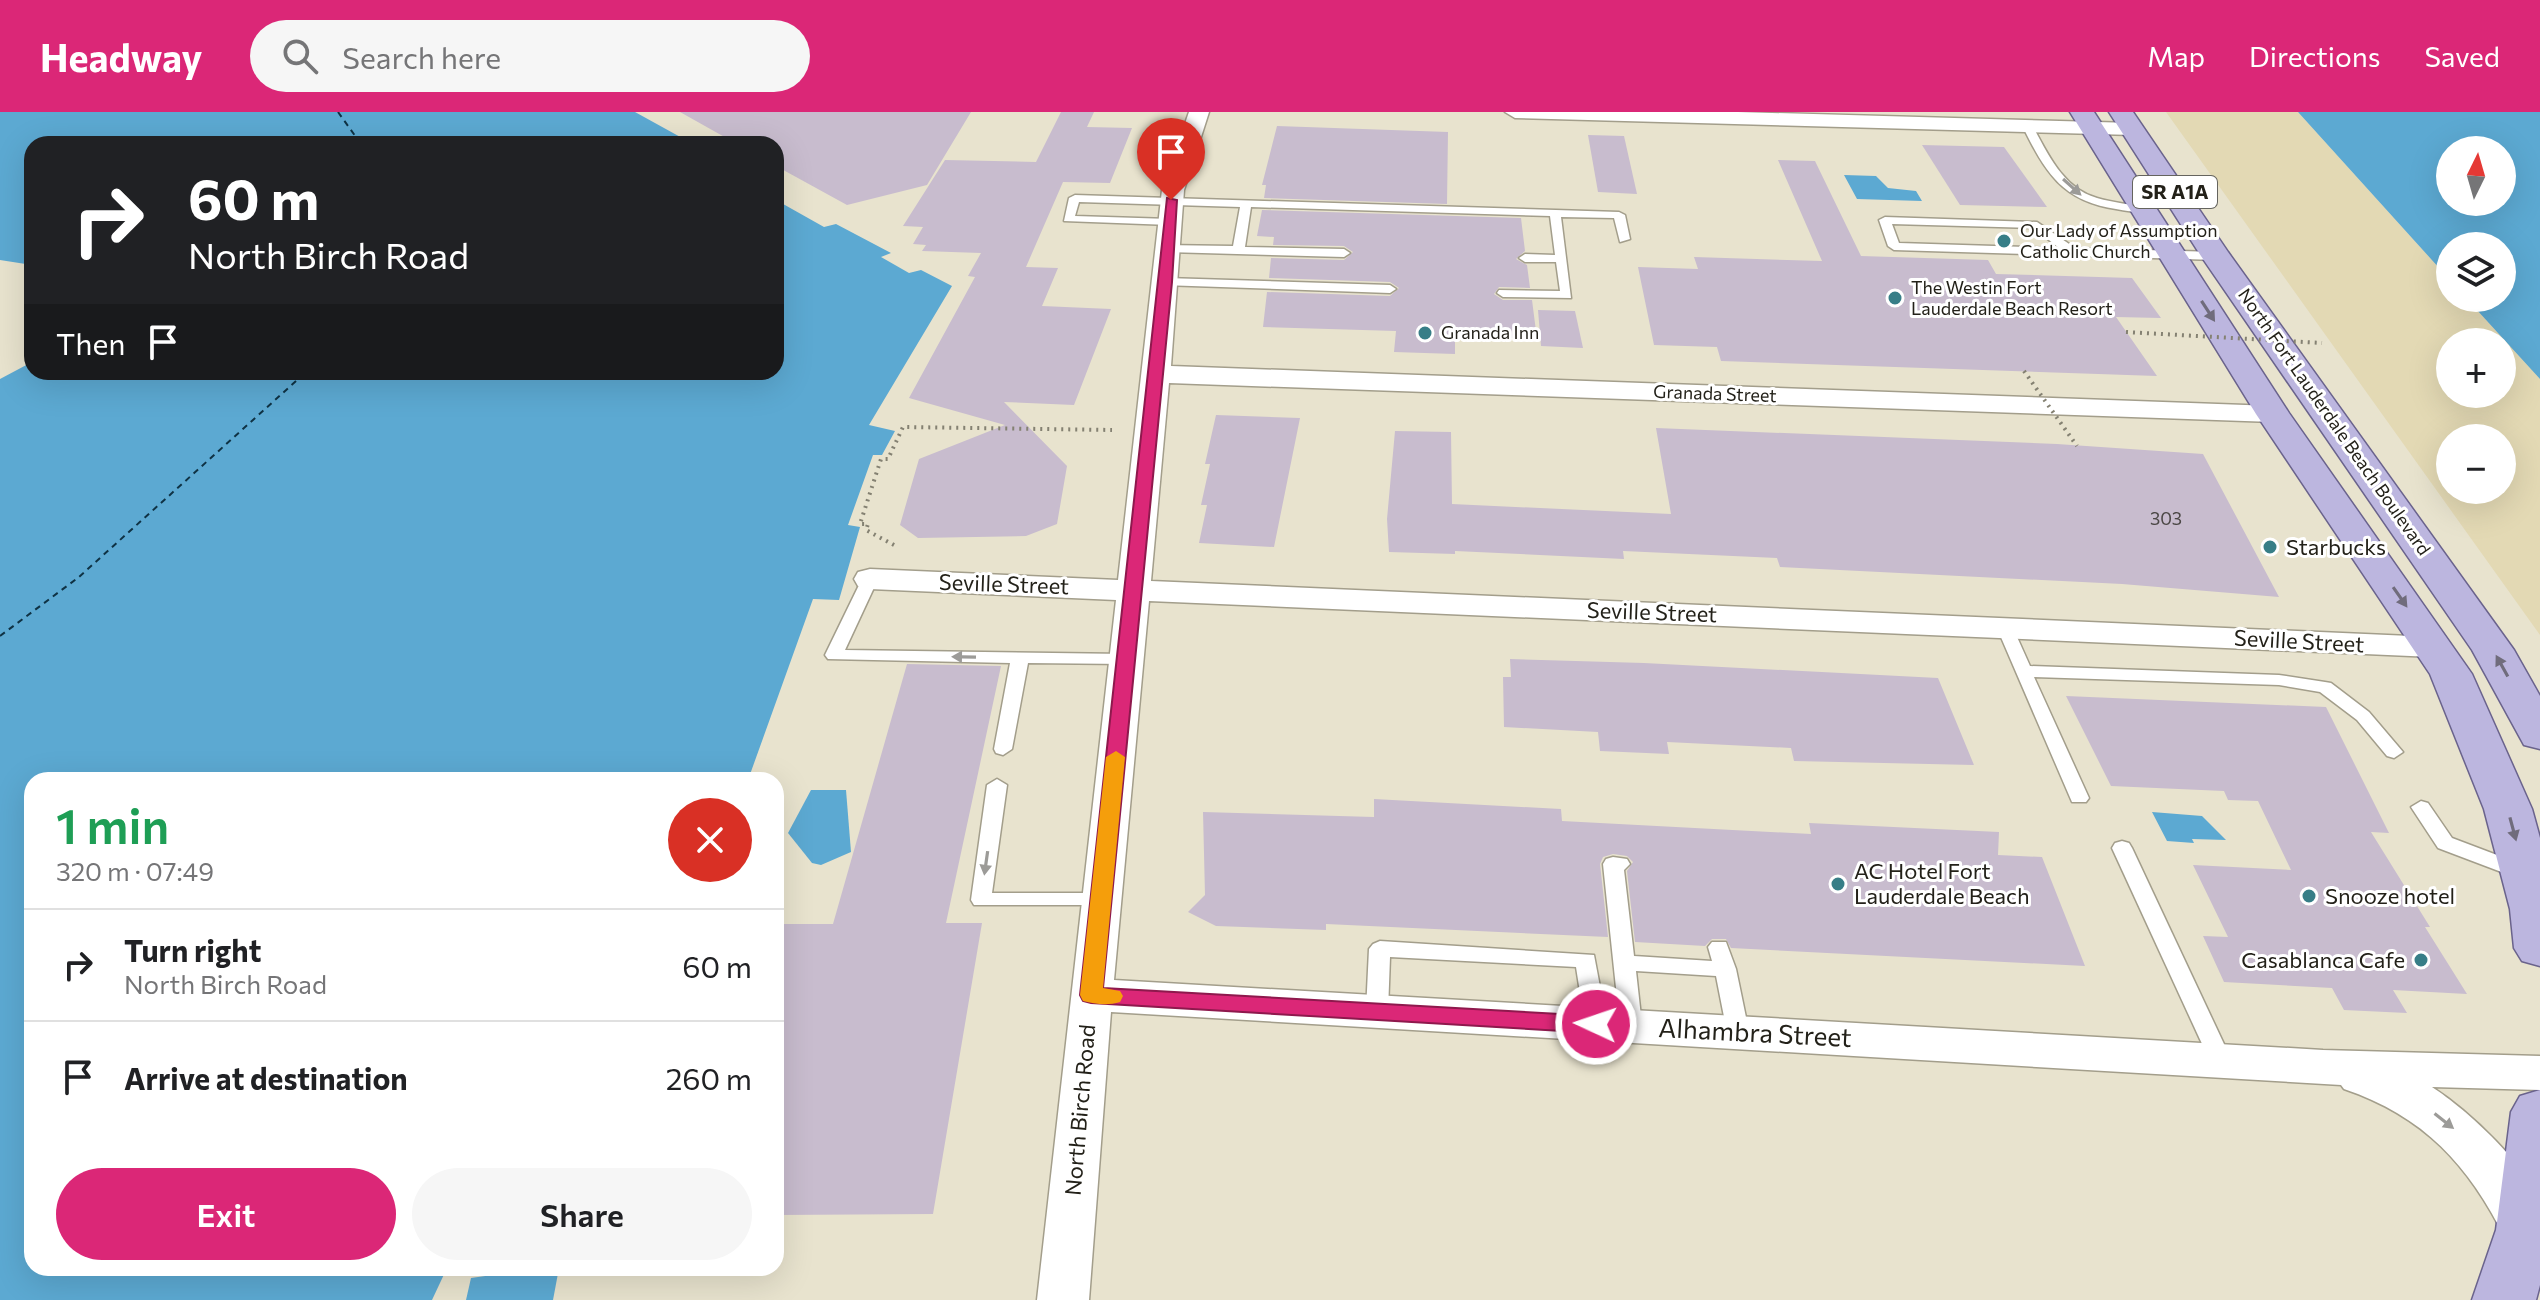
<!DOCTYPE html>
<meta charset="utf-8">
<style>
:root{--surface:#fff;--page:#f6f6f6;--text:#202124;--muted:#757577;--line:#e0e0e0;--accent:#db2777}
body{margin:0;font-family:Commissioner,sans-serif;background:var(--page);color:var(--text);height:100vh;display:flex;flex-direction:column;font-size:30px;white-space:nowrap}
*{box-sizing:border-box;margin:0}
p{font-size:26px;color:var(--muted)}
.icon{flex:none;width:44px;height:44px;fill:none;stroke:currentColor;stroke-width:2;stroke-linecap:round;stroke-linejoin:round}
.map{position:relative;flex:1;overflow:hidden}
.details{position:absolute;left:24px;top:660px;width:760px;height:504px;display:flex;flex-direction:column;background:var(--surface);border-radius:24px;box-shadow:0 8px 32px #0002}
.details>*{flex:none}
.hud{position:absolute;left:24px;top:24px;width:760px;height:244px;border-radius:24px;box-shadow:0 8px 32px #0002;background:#202124;color:#fff;overflow:hidden}
.needle{width:52px;rotate:5deg}
.fabs{position:absolute;left:2436px;top:24px;display:grid;gap:16px}
.fabs a{display:grid;place-items:center;width:80px;height:80px;border-radius:50%;background:var(--surface);box-shadow:0 8px 32px #0002;font-size:40px}
.pin{position:absolute;display:grid;place-items:center;width:68px;height:68px;color:#fff;margin:-82px -34px;border-radius:50% 50% 50% 0;rotate:-45deg;box-shadow:0 0 8px #0007}
.pin .icon{rotate:45deg}
.me{position:absolute;width:88px;margin:-44px;rotate:273deg;stroke-linejoin:round;filter:drop-shadow(0 0 6px #0008)}
.turn{display:flex;align-items:center;gap:28px;height:168px;padding:0 32px;font-size:36px}
.turn .icon{width:104px;height:104px;stroke-width:2.5}
.turn b{display:block;font-size:56px;line-height:68px}
.then{display:flex;align-items:center;height:76px;padding:0 32px;background:#0003;gap:16px;font-size:30px}
.round{display:grid;place-items:center;flex:none;width:84px;height:84px;border-radius:42px;background:var(--page)}
.head{display:flex;align-items:center;justify-content:space-between;height:136px;padding:0 32px}
h1{font-size:48px;font-weight:600;line-height:60px;color:#1e9e55}
.primary-button{display:flex;gap:16px;margin-top:auto;padding:16px 32px}
.primary-button a{flex:1;height:92px;border-radius:48px;background:var(--accent);color:#fff;font-size:32px;font-weight:600;line-height:92px;text-align:center}
.primary-button a+a{background:var(--page);color:var(--text)}
ul{padding:0;list-style:none}
li{display:flex;align-items:center;gap:24px;height:112px;padding:0 32px;border-top:2px solid var(--line)}
li div{flex:1}
li b{display:block;font-size:30px}
li em{font-style:normal}
header{display:flex;align-items:center;gap:48px;box-sizing:border-box;height:112px;padding:0 40px;background:var(--accent);color:#fff}
header strong{font-size:38px}
nav{display:flex;gap:44px;margin-inline-start:auto;font-size:28px}
.search{width:560px;height:72px;background:var(--page);display:flex;align-items:center;gap:20px;box-sizing:border-box;padding:0 28px;border-radius:44px;color:var(--muted);font-size:30px}
.map>svg:first-child{display:block}
</style>
<header>
<strong>Headway</strong>
<div class="search"><svg class="icon" aria-label="search" viewBox="0 0 24 24"><circle cx="10" cy="10" r="6"/><path d="M15 15l6 6"/></svg>Search here</div>
<nav><a>Map</a><a>Directions</a><a>Saved</a></nav>
</header>
<div class="map">
<svg width="2540" height="1188" viewBox="0 0 2540 1188">
<rect width="100%" height="100%" fill="#e8e3ce"/>
<path fill="#e3d9b4" fill-rule="evenodd" d="M2166 0H2298L2450 168V186H2466L2540 267V523ZM2450 230H2502V282H2450ZM2450 326H2502V378H2450Z"/>
<g fill="#5ca9d2" fill-rule="evenodd">
<polygon points="0,0 635,0 693,32 32,32 32,153 0,148"/>
<path d="M2298 0H2540V267L2466 186H2502V134H2450V168ZM2450 38H2502V90H2450Z"/>
<polygon points="1844,63 1876,64 1888,76 1916,79 1922,89 1857,87"/>
<polygon points="776,88 824,115 836,112 891,141 881,145 909,161 921,158 952,174 869,313 895,319 882,343 873,343 848,413 860,415 839,488 813,487 748,668 32,668 32,1156 447,1156 432,1188 0,1188 0,267 32,250 32,260 776,260"/>
<polygon points="811,678 846,678 851,740 821,753 812,751 788,721"/>
<polygon points="2152,700 2202,704 2226,728 2192,727 2194,731 2167,729"/>
<polygon points="542,1156 559,1156 553,1188 466,1188 471,1166"/>
</g>
<g fill="none" stroke-linecap="round" stroke-linejoin="round">
<g stroke="#0f3244" stroke-width="2" stroke-dasharray="6 5" stroke-linecap="butt">
<polyline points="338,0 361,32"/>
<polyline points="0,524 79,465 306,260"/>
</g>
</g>
<g fill="#c8bcce">
<polygon points="680,0 971,0 927,73 847,93 776,54 776,32 737,32"/>
<polygon points="1061,0 1094,0 1087,15 1132,16 1110,71 1063,70 1026,155 1058,156 1042,194 1111,197 1074,293 1004,290 1067,354 1057,412 1026,424 918,426 900,413 919,347 1005,313 909,286 975,165 968,164 981,141 922,139 926,133 913,132 923,115 903,114 945,48 1036,50"/>
<polygon points="1277,14 1448,20 1447,92 1264,86 1266,73 1262,73"/>
<polygon points="1588,23 1624,24 1637,82 1598,80"/>
<polygon points="1922,33 2004,35 2047,95 1960,93"/>
<polygon points="1778,48 1815,49 1861,144 1988,148 1996,162 2132,166 2161,206 2116,205 2157,264 1721,249 1717,235 1654,233 1638,155 1698,157 1694,145 1822,149"/>
<polygon points="1262,98 1521,106 1525,139 1516,147 1527,153 1530,176 1499,175 1494,182 1503,188 1532,188 1537,227 1455,223 1455,242 1394,240 1396,219 1263,215 1267,180 1390,184 1399,176 1390,170 1269,166 1271,146 1344,148 1353,140 1344,134 1273,133 1274,125 1257,124"/>
<polygon points="1538,198 1575,199 1583,236 1541,234"/>
<polygon points="1216,303 1300,306 1274,435 1199,431 1207,393 1201,393 1210,352 1205,352"/>
<polygon points="1656,316 2057,332 2203,342 2279,485 2122,472 1780,455 1777,446 1623,439 1624,447 1455,439 1455,442 1389,440 1387,407 1395,319 1451,320 1452,392 1671,402"/>
<polygon points="1510,547 1644,551 1938,566 1974,653 1794,649 1791,636 1667,630 1669,642 1600,639 1598,620 1504,615 1503,565 1511,565"/>
<polygon points="907,552 1001,554 946,811 982,811 933,1102 776,1103 776,812 833,812"/>
<polygon points="2066,584 2326,595 2389,721 2371,720 2430,815 2425,815 2467,882 2393,878 2407,901 2344,898 2332,876 2224,870 2203,824 2228,825 2193,753 2291,758 2258,689 2228,688 2224,679 2111,674"/>
<polygon points="1374,687 1561,697 1562,709 1811,722 1809,711 1999,720 1998,743 2042,745 2085,854 1731,836 1726,827 1712,827 1705,834 1635,830 1627,759 1633,750 1627,744 1613,742 1603,745 1600,752 1608,825 1326,812 1326,818 1216,814 1188,800 1205,783 1203,700 1374,705"/>
</g>
<g fill="none" stroke-linecap="round" stroke-linejoin="round">
<g stroke="#a39e8b" stroke-width="3">
<g id="service">
<path d="M2023 11H2031C2047 40 2062 76 2097 86 2114 91 2131 92 2148 96V100C2138 101 2127 99 2116 97 2062 89 2045 60 2022 13Z"/>
<polygon points="1075,83 1619,100 1625,103 1630,127 1620,130 1614,106 1561,105 1571,186 1503,185 1497,181 1499,178 1560,179 1556,150 1525,150 1519,146 1525,142 1555,143 1550,104 1251,95 1245,135 1344,137 1350,141 1344,145 1167,140 1163,139 1163,133 1233,134 1240,95 1079,90 1075,104 1170,107 1176,110 1170,113 1064,109 1069,86"/>
<path d="M1885 105 2037 110 2075 136 2216 140 2222 144 2216 148 1894 138 1888 134 1879 108ZM1892 112 2034 116 2059 136 1899 131Z"/>
<polygon points="1166,166 1390,173 1396,177 1390,181 1162,173 1162,167"/>
<polygon points="870,462 878,467 845,538 1126,542 1135,547 1126,552 1028,551 1012,637 1003,643 996,641 994,637 1010,551 828,547 825,543 862,467"/>
<polygon points="2005,511 2013,516 2030,554 2279,563 2325,570 2331,571 2369,600 2403,640 2394,646 2387,644 2357,608 2320,580 2279,573 2034,565 2089,686 2086,690 2072,690 1997,516"/>
<polygon points="997,667 1007,673 992,781 1101,781 1108,783 1111,788 1108,793 974,793 971,788 987,673"/>
<polygon points="2421,689 2428,691 2452,726 2526,754 2529,759 2526,764 2512,764 2438,736 2411,695"/>
<polygon points="2122,729 2129,731 2132,736 2231,947 2228,953 2220,956 2212,953 2209,947 2112,736 2115,731"/>
<polygon points="1613,745 1627,747 1630,752 1624,758 1634,844 1712,849 1708,835 1712,830 1726,830 1736,857 1749,920 1746,926 1738,928 1730,926 1727,920 1716,864 1636,859 1642,914 1639,920 1631,922 1623,920 1620,914 1603,752 1606,747"/>
<polygon points="1380,829 1594,843 1607,912 1604,918 1596,920 1588,918 1585,912 1576,855 1390,845 1388,899 1385,905 1377,907 1369,905 1366,899 1369,837 1373,832"/>
</g>
</g>
<g stroke="#a39e8b" stroke-width="3">
<g id="minor">
<path d="M1189 0H1209L1184 78 1171 254 2273 294 2283 296 2287 302 2283 308 2273 310 1169 271 1151 469 2433 525 2445 528 2450 535 2445 542 2433 545 1149 489 1114 868 2323 938 2540 944V978L2432 975C2466 997 2532 1056 2540 1096 2540 1106 2540 1118 2540 1128L2524 1134 2506 1128C2469 1053 2424 1004 2344 977L2341 973 1111 900 1089 1188H1037L1116 488 870 477 858 474 854 467 858 460 870 457 1118 468 1162 78Z"/>
<polygon points="1505,0 1738,0 2133,11 2143,17 2133,23 1515,6"/>
</g>
</g>
<g stroke="#6a638c" stroke-width="3">
<g id="primary">
<polygon points="2070,0 2094,0 2289,301 2472,562 2532,697 2540,726 2540,854 2522,849 2514,836 2510,797 2484,697 2430,562 2256,302"/>
<polygon points="2109,0 2133,0 2228,140 2514,538 2540,584 2540,637 2524,633 2472,538 2201,144"/>
<polygon points="2540,978 2540,1173 2536,1188 2472,1188 2496,1118 2511,1000 2520,984"/>
</g>
</g>
<polyline stroke="#848172" stroke-width="4" stroke-dasharray="2 5" stroke-linecap="butt" points="894,433 866,418 868,412 860,412 881,347 888,347 903,315 1112,318"/>
<use href="#service" fill="#fff" fill-rule="evenodd"/>
<use href="#minor" fill="#fff" fill-rule="evenodd"/>
<use href="#primary" fill="#bcb6df" fill-rule="evenodd"/>
<g stroke="#848172" stroke-width="4" stroke-dasharray="2 5" stroke-linecap="butt">
<polyline points="2126,220 2322,231"/>
<polyline points="2024,259 2077,334"/>
</g>
</g>
<defs><path id="oneway-solid" d="M-6-.8H1V-3.2L6.5 0L1 3.2V.8H-6Z" transform="scale(2)"/></defs>
<g fill="#9c9b98">
<use href="#oneway-solid" transform="translate(2072 75) rotate(42)"/>
<use href="#oneway-solid" transform="translate(964 545) rotate(-179)"/>
<use href="#oneway-solid" transform="translate(986 751) rotate(98)"/>
<use href="#oneway-solid" transform="translate(2444 1009) rotate(38)"/>
</g>
<g fill="#706c7c">
<use href="#oneway-solid" transform="translate(2208 199) rotate(57)"/>
<use href="#oneway-solid" transform="translate(2400 485) rotate(55)"/>
<use href="#oneway-solid" transform="translate(2502 554) rotate(-119)"/>
<use href="#oneway-solid" transform="translate(2513 717) rotate(75)"/>
</g>
<polygon fill="#db2777" stroke="#8e194d" stroke-width="2" points="1167,86 1177,88 1172,170 1103,876 1596,904 1604,906 1607,912 1604,918 1596,921 1091,891 1083,889 1080,883"/>
<path fill="#f59e0b" d="M1116 639 1125 645 1103 876 1120 879 1123 884 1120 890C1108 894 1095 892 1083 889L1080 883 1106 645Z"/>
<g fill="#377e87" stroke="#fff" stroke-width="3">
<circle cx="2004" cy="129" r="8"/>
<circle cx="1895" cy="186" r="8"/>
<circle cx="1425" cy="221" r="8"/>
<circle cx="2270" cy="435" r="8"/>
<circle cx="1838" cy="772" r="8"/>
<circle cx="2309" cy="784" r="8"/>
<circle cx="2421" cy="848" r="8"/>
</g>
<g text-anchor="middle" stroke-width="6" stroke-linejoin="round" paint-order="stroke">
<g font-size="18" fill="#232119" stroke="#fff" text-anchor="start">
<text x="2020" y="125">Our Lady of Assumption<tspan x="2020" dy="21">Catholic Church</tspan></text>
<text x="1911" y="182">The Westin Fort<tspan x="1911" dy="21">Lauderdale Beach Resort</tspan></text>
<text x="1441" y="227">Granada Inn</text>
</g>
<g font-size="18" fill="#232119" stroke="#fff">
<text transform="translate(1715 282) rotate(2)" y="6">Granada Street</text>
<text transform="translate(2334 310) rotate(55)" y="6">North Fort Lauderdale Beach Boulevard</text>
</g>
<g font-size="18" fill="#4c4846">
<text x="2166" y="413">303</text>
</g>
<rect fill="#fff" stroke="#65645e" stroke-width="2" x="2133" y="64" width="84" height="32" rx="6"/>
<g font-size="20" font-weight="bold" fill="#232119">
<text x="2175" y="87">SR A1A</text>
</g>
<g font-size="22" fill="#232119" stroke="#fff" text-anchor="start">
<text x="2286" y="443">Starbucks</text>
<text x="1854" y="767">AC Hotel Fort<tspan x="1854" dy="25">Lauderdale Beach</tspan></text>
<text x="2325" y="792">Snooze hotel</text>
<text x="2405" y="856" text-anchor="end">Casablanca Cafe</text>
</g>
<g font-size="22" fill="#232119" stroke="#fff">
<text transform="translate(1004 472) rotate(2)" y="8">Seville Street</text>
<text transform="translate(1652 500) rotate(2)" y="8">Seville Street</text>
<text transform="translate(2299 529) rotate(3)" y="8">Seville Street</text>
<text transform="translate(1080 998) rotate(-85)" y="8">North Birch Road</text>
</g>
<g font-size="26" fill="#232119" stroke="#fff">
<text transform="translate(1755 921) rotate(3)" y="9">Alhambra Street</text>
</g>
</g>
</svg>
<div class="fabs">
<a><svg class="needle" viewBox="-14 -14 28 28"><path d="M0-13l5 13h-10z" fill="#e53935"/><path d="M0 13l5-13h-10z" fill="#757577"/></svg></a>
<a><svg class="icon" aria-label="layers" viewBox="0 0 24 24"><path d="M12 4l9 5-9 5-9-5zM3 14l9 5 9-5"/></svg></a>
<a>+</a>
<a>−</a>
</div>
<div class="pin" style="left:1171px;top:88px;background:#d93025"><svg class="icon" aria-label="arrive" viewBox="0 0 24 24"><path d="M6 21V4h12l-3 4 3 4H6"/></svg></div>
<svg class="me" style="left:1596px;top:912px" viewBox="-20 -20 40 40"><circle r="17" fill="#db2777" stroke="#fff" stroke-width="3"/><path d="M0-11L8 9 0 5-8 9z" fill="#fff"/></svg>
<div class="hud">
<div class="turn"><svg class="icon" aria-label="right" viewBox="0 0 24 24"><path d="M7 20v-9h11M14 6l5 5-5 5"/></svg><div><b>60 m</b>North Birch Road</div></div>
<div class="then">Then<svg class="icon" aria-label="arrive" viewBox="0 0 24 24"><path d="M6 21V4h12l-3 4 3 4H6"/></svg></div>
</div>
<section class="details">
<div class="head"><div><h1>1 min</h1><p>320 m · 07:49</p></div><a class="round" style="background:#d93025;color:#fff"><svg class="icon" aria-label="close" viewBox="0 0 24 24"><path d="M6 6l12 12M18 6L6 18"/></svg></a></div>
<ul>
<li><svg class="icon" aria-label="right" viewBox="0 0 24 24"><path d="M7 20v-9h11M14 6l5 5-5 5"/></svg><div><b>Turn right</b><p>North Birch Road</p></div><em>60 m</em></li>
<li><svg class="icon" aria-label="arrive" viewBox="0 0 24 24"><path d="M6 21V4h12l-3 4 3 4H6"/></svg><div><b>Arrive at destination</b></div><em>260 m</em></li>
</ul>
<div class="primary-button"><a>Exit</a><a>Share</a></div>
</section>
</div>
